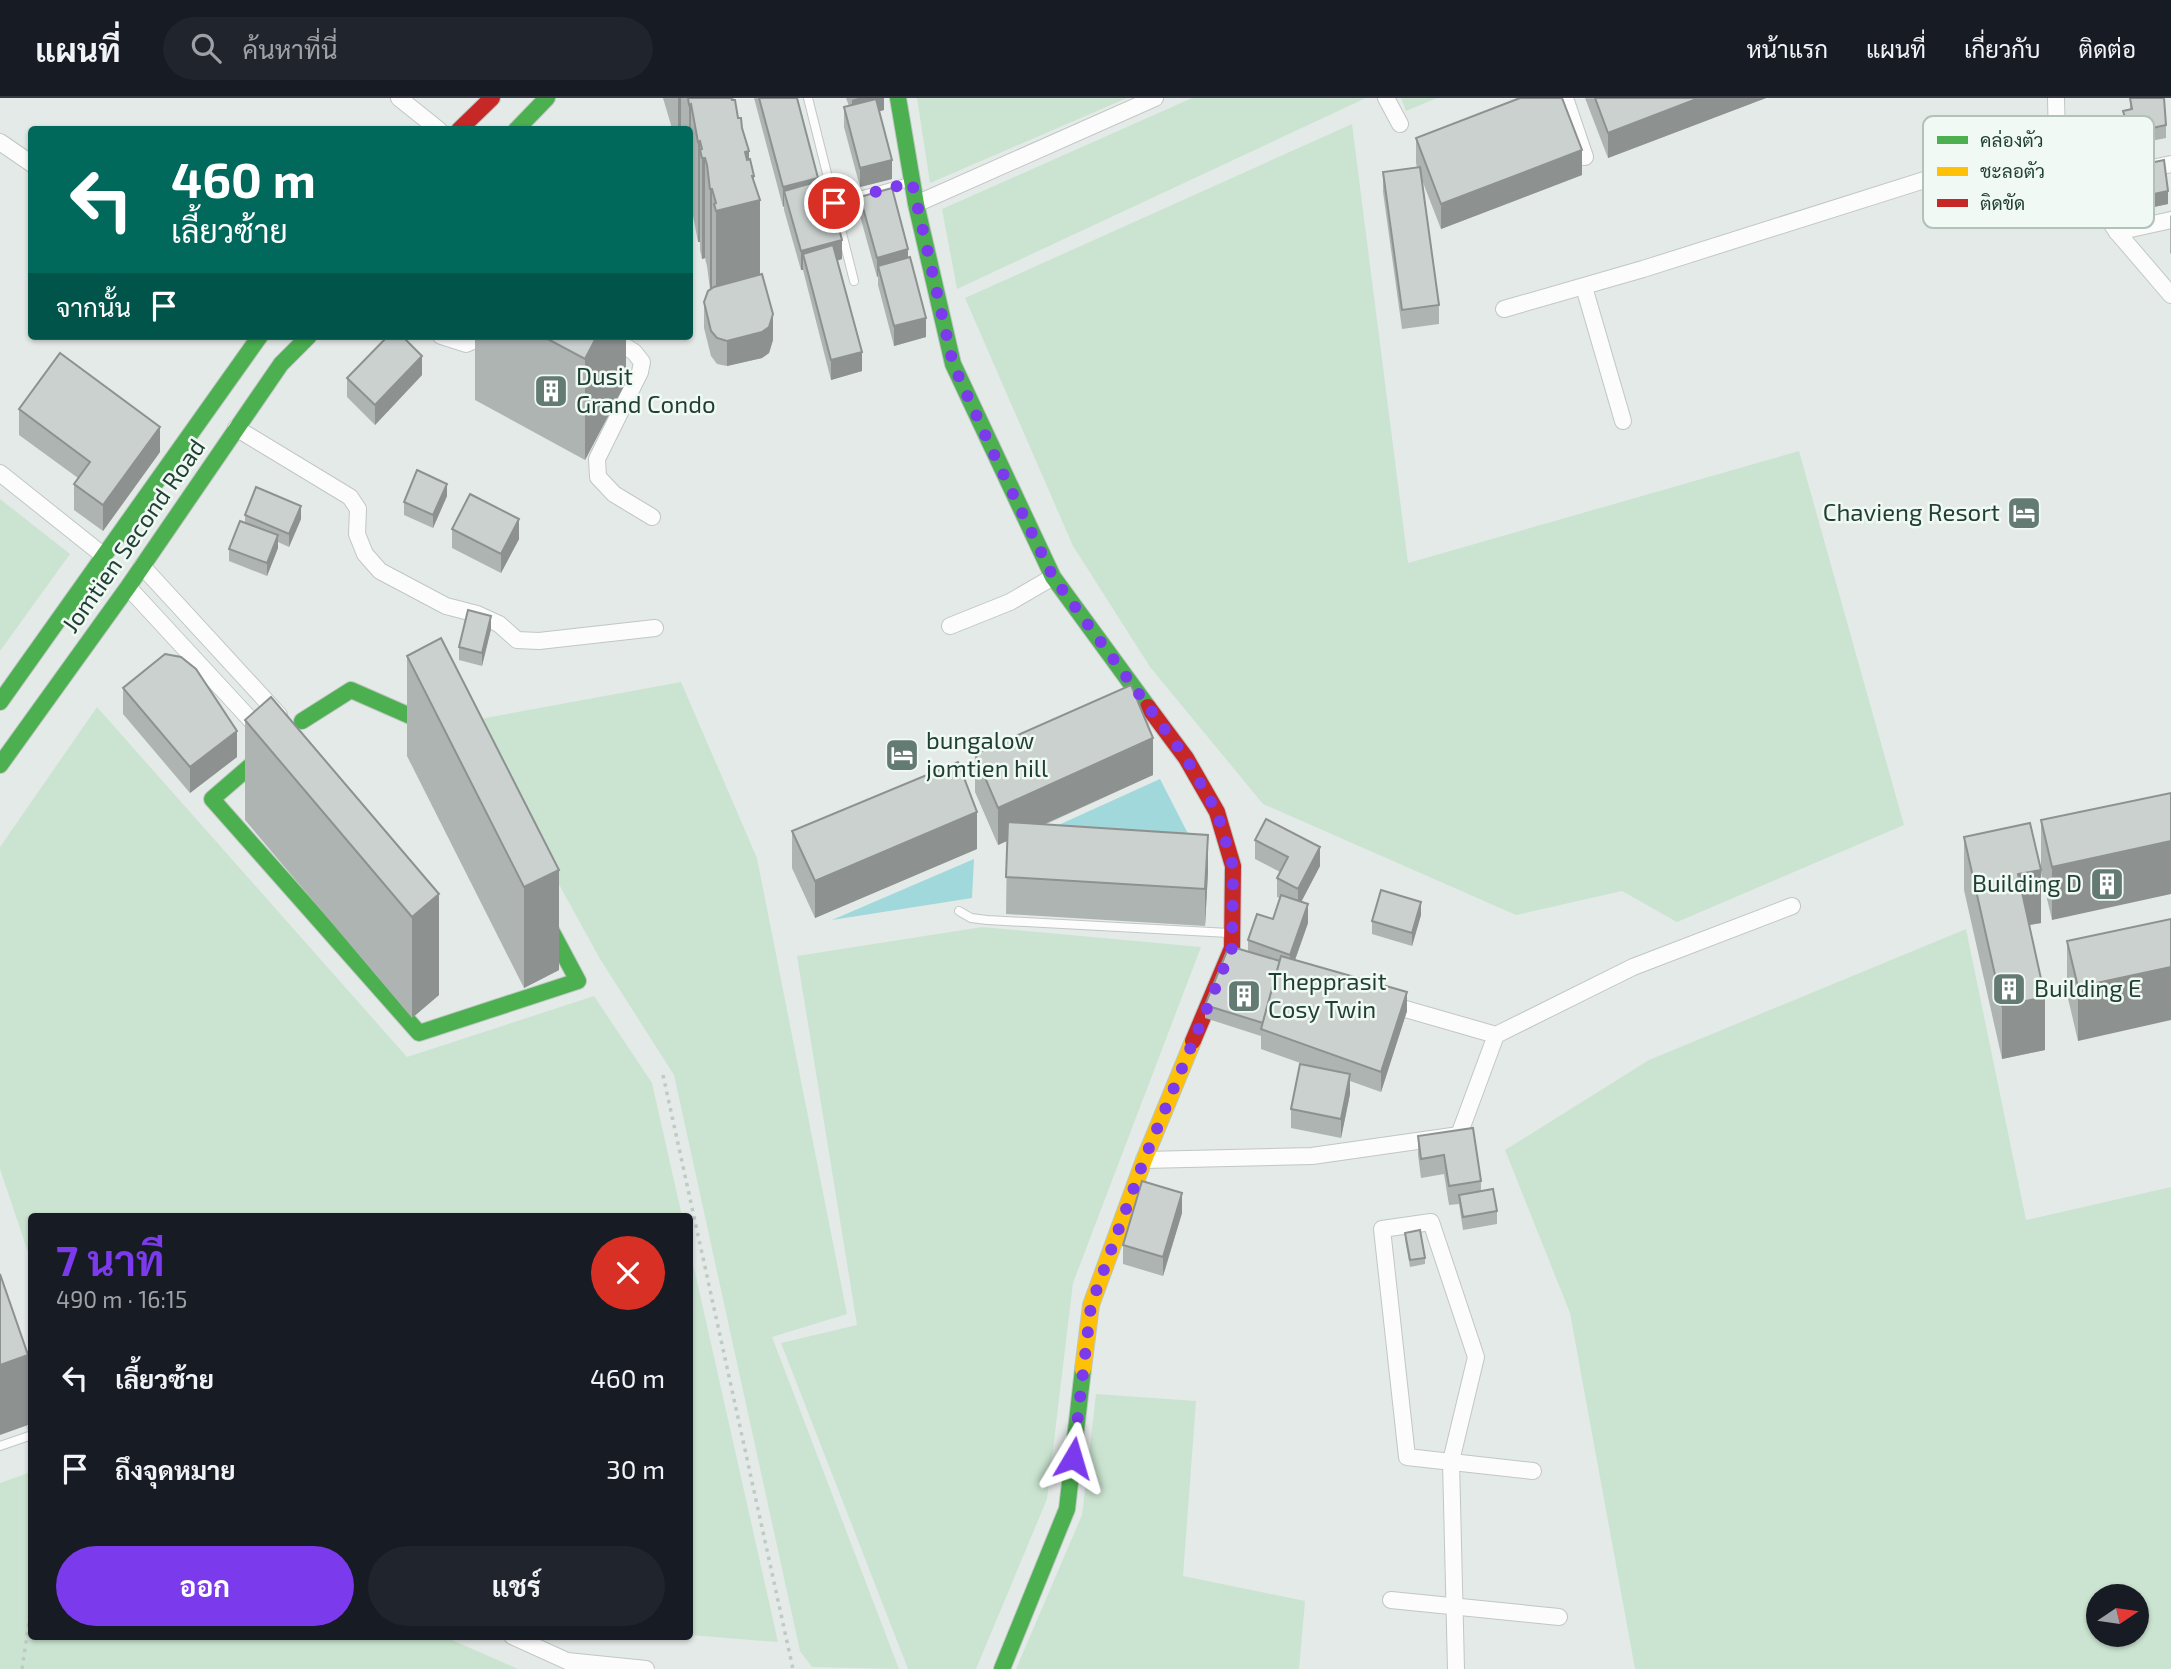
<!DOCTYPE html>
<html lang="th">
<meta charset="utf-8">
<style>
:root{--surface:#171b24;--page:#20242c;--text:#f1f3f6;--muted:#9ea1a6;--line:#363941;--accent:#7c3aed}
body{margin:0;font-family:"Exo 2",Sarabun,sans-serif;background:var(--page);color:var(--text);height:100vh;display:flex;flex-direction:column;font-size:26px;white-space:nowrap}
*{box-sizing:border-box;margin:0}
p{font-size:23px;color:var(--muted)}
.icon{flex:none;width:38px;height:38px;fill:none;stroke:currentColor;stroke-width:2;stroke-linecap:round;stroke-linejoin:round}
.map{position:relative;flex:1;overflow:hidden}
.details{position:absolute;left:28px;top:1115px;width:665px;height:427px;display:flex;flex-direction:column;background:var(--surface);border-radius:7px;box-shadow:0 2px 5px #0004}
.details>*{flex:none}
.top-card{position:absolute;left:28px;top:28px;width:665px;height:214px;border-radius:7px;box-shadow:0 2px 5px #0004;background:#00695c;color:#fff;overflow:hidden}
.needle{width:46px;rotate:77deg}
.tools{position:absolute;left:2086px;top:1486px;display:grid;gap:14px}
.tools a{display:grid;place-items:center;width:63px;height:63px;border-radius:50%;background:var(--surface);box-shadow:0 2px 5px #0004;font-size:35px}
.pin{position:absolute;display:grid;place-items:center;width:60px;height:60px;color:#fff;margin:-30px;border:4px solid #fff;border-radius:50%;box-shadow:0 2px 7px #0007}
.me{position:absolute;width:77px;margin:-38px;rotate:7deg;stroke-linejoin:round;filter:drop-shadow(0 0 5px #0008)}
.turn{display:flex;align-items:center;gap:24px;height:147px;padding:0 28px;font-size:32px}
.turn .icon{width:91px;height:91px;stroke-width:2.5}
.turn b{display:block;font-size:49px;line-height:60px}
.then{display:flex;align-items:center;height:66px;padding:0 28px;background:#0003;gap:14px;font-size:26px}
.round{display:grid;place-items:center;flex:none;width:74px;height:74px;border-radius:37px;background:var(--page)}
.head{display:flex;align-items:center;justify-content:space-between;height:119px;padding:0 28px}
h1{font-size:42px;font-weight:700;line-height:52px;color:var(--accent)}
.button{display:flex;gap:14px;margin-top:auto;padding:14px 28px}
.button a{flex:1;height:80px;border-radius:42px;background:var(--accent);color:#fff;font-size:28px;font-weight:700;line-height:80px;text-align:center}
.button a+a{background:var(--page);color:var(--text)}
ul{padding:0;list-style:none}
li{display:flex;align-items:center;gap:21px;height:91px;padding:0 28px}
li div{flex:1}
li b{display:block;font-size:26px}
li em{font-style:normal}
header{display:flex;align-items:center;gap:42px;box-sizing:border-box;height:98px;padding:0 35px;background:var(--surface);border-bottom:2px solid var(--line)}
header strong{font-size:33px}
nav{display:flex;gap:38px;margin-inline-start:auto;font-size:24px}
.search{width:490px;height:63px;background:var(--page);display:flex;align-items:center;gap:18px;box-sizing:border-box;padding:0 24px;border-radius:38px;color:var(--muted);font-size:26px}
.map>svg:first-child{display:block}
</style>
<header>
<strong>แผนที่</strong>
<div class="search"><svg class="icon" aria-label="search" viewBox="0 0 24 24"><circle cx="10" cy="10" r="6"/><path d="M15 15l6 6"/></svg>ค้นหาที่นี่</div>
<nav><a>หน้าแรก</a><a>แผนที่</a><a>เกี่ยวกับ</a><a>ติดต่อ</a></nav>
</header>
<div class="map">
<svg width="2171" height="1571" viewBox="0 0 2171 1571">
<rect width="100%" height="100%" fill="#e4eae7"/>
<g fill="#cbe4d1" fill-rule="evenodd">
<polygon points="917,0 1127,0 930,85"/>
<polygon points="1192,0 1366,0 957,191 942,111"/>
<polygon points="1401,0 1437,0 1406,13"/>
<polygon points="1352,26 1408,465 1799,353 1904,727 1677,824 1622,793 1516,817 1263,706 1150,569 1073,448 965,200"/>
<polygon points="0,401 70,456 0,553"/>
<polygon points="681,584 757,760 847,1216 772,1239 899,1571 812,1569 800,1553 674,977 600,861 469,623"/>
<polygon points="97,609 407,959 594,898 652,985 682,1118 32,1118 31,1163 0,1071 0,749"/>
<polygon points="982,829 1201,849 1073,1185 1047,1401 976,1571 908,1571 781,1245 857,1227 797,858"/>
<path d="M1966 831 2026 1122 2171 1089V1571H1635L1570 1215 1505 1052 1649 962ZM2098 1498H2137V1536H2098Z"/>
<polygon points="690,1152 778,1544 690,1537"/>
<polygon points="1096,1296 1196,1303 1183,1478 1305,1503 1299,1571 1016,1571 1082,1417"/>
<polygon points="31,1374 32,1538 443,1538 518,1571 0,1571 0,1385"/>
</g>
<g fill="#a0d8dc">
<polygon points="1160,681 1201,761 1012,748"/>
<polygon points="974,761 972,800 832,822"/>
</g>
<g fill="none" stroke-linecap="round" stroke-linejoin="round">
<g stroke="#c1c7c4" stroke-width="10">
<g id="lane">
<polyline points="808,0 854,183"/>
<polyline points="834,105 909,84"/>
<polyline points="959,813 971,820 987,822 1229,835"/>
<polyline points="25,1310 32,1329"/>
<polyline points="0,1348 32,1337"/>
</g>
</g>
<g stroke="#c1c7c4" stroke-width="18">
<g id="street">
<polyline points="399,0 439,32"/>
<polyline points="1386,0 1400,26"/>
<polyline points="1565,0 1585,59"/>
<polyline points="2056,0 2057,44 2117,134 2171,197"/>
<circle cx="2000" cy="62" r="25"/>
<polyline points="0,44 32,66"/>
<polyline points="2024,53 2057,44"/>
<polyline points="2084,84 2171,66"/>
<polyline points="916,106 1155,0"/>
<polyline points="2117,134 2171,122"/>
<polyline points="1584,189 1623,323"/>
<polyline points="1504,211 1643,171 1975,66"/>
<polyline points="441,238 466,246 485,238"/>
<polyline points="609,238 634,254 642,264 640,274 597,361 598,379 614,396 652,419"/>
<polyline points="236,330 350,399 358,411 357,436 365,456 380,473 446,508 477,516 499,526 517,542 539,543 655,530"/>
<polyline points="0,375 104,458"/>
<polyline points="142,468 279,617"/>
<polyline points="128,489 260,632"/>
<polyline points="950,528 1010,504 1053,479"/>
<polyline points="1388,906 1496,937"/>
<polyline points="1144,1062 1312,1058 1459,1037 1496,937 1633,869 1792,808"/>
<polyline points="1391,1502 1559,1519"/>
<polyline points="512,1538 567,1563 646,1571"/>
<polyline points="1456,1571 1451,1363 1476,1259 1431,1124 1382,1131 1407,1359 1533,1373"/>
</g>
</g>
<g stroke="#bdc6c2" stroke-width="18">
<g id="fast">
<polyline points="898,0 916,106 953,266 1053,479 1148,609"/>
<polyline points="516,32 547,0"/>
<polyline points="0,604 260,238"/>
<polyline points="302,623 351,592 433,628"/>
<polyline points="263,657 212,701 419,935 578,883 545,821"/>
<polyline points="0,667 128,489 281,266 309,238"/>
<polyline points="1002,1571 1067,1411 1083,1271"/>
</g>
</g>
<g stroke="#bdc6c2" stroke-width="18">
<polyline id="slow" points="1083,1271 1091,1207 1144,1062 1193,943"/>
</g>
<g stroke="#bdc6c2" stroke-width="18">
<g id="jam">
<polyline points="459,32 492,0"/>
<polyline points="1148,609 1186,660 1217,714 1233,768 1232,850 1193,943"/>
</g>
</g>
<g stroke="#c0cac5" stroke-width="3.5" stroke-dasharray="3.5 5" stroke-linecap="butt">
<polyline points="663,977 793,1571"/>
<polyline points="22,1571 32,1504"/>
</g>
<use href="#lane" stroke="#fbfcfb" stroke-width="8"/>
<use href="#street" stroke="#fbfcfb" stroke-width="16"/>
<use href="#fast" stroke="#4caf50" stroke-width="16"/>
<use href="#slow" stroke="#ffc107" stroke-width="16"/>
<use href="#jam" stroke="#c62828" stroke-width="16"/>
</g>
<g fill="#aeb4b1">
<polygon points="663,0 734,0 738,20 742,30 754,84 760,177 773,242 769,255 762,260 727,268 717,266 711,258 704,230 704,204 710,191 707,168 705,160 702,161 700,152 700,144 698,144 691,107 690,108 690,32 671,32 671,27"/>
<polygon points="754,0 797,0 818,83 842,161 837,163 862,273 831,282 803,172 801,172 784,112 784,108 783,109"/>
<polygon points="846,0 884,0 884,12 879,13 892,81 860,89 844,29 844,9 849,8"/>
<polygon points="1585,0 1766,0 1608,60"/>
<polygon points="2130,0 2166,27 2166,40 2130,47 2123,25 2123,13 2130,11"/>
<polygon points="1416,40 1582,77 1441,131 1422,82 1439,207 1439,226 1402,231 1383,94 1383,74 1417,70 1416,65"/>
<polygon points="2127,70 2168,106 2135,113 2127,83"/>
<polygon points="860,99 908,160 926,239 894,248 878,187 878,178 877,179 860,118"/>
<polygon points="2171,117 2171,156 2170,155 2170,118"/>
<polygon points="475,238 626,238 626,284 585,362 475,302"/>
<polygon points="422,277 375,327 347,299 347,280"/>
<polygon points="19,311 160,354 103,433 74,412 74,386 78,380 19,337"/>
<polygon points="447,398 433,430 404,417 404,404"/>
<polygon points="245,417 301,421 289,449 278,444 278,450 267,478 229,463 229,451 245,424"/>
<polygon points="452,431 519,441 501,475 452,450"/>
<polygon points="491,531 482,568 459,562 459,549"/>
<polygon points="441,540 559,872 524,890 407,658 407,558"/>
<polygon points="123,590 237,659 190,695 123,616"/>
<polygon points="245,622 439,796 439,897 412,920 245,722"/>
<polygon points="975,656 1153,677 1044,727 1208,774 1205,828 1006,816 1007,743 998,747 975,694"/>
<polygon points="2171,695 2052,822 2041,775 2041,722"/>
<polygon points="792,733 977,751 815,820 792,770"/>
<polygon points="1964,739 2041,825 2029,827 2045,952 2002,961 1964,792"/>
<polygon points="1255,742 1320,768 1301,804 1308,825 1295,862 1407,913 1381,994 1350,983 1350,996 1341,1040 1291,1030 1291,1011 1306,967 1261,951 1261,938 1205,920 1205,907 1248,853 1248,842 1273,821 1280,800 1277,799 1277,780 1280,774 1255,761"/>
<polygon points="1421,817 1412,848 1372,836 1372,823"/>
<polygon points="2171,821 2078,943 2067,896 2067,843"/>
<polygon points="1418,1038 1481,1083 1481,1093 1497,1113 1497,1126 1463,1132 1459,1106 1449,1107 1444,1076 1421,1080 1418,1057"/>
<polygon points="1182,1115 1163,1178 1123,1166 1123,1147"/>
<polygon points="1405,1135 1425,1160 1425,1166 1410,1169 1405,1141"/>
</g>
<g fill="#8d9290">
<rect x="678" y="0" width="3" height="32"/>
<polygon points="858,0 884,0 884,12 852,21 852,2"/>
<polygon points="1699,0 1766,0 1608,60 1608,35"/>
<polygon points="691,6 691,107 690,108 689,7"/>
<polygon points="700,43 700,144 698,144 698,44"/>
<polygon points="1582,52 1582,77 1441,131 1441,106"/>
<polygon points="749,53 749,104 752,78 754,78 754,103 760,102 760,202 716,214 716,113 745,54"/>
<polygon points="702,60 705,60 705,160 702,161"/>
<polygon points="892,62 892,81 860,89 860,70"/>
<polygon points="818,80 818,99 784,93 784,108 783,109 783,89"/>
<polygon points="710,91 712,91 712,191 710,192"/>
<polygon points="2168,93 2168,106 2135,113 2135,100"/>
<polygon points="842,142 842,161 807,171 803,156 803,172 801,172 801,153"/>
<polygon points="908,151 908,170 878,168 878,178 877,179 877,160"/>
<polygon points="773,216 773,242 769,255 762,260 727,268 727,243"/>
<polygon points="926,220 926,239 894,248 894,228"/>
<polygon points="597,238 626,238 626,284 585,362 585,261"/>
<polygon points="862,254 862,273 831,282 831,262"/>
<polygon points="422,258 422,277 375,327 375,307"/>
<polygon points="160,329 160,354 103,433 103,407"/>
<polygon points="447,386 447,398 433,430 433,417"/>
<polygon points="301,408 301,421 289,449 289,436"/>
<polygon points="519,421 519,441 501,475 501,456"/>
<polygon points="278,437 278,450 267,478 267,465"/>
<polygon points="491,518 491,531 482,568 482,555"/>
<polygon points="237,633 237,659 190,695 190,669"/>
<polygon points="1153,640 1153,677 998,747 998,710"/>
<polygon points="977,714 977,751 815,820 815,783"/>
<polygon points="1208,737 1208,774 1205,828 1205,791"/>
<polygon points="2171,743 2171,796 2052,822 2052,769"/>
<polygon points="1320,749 1320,768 1298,810 1298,791"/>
<polygon points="559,772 559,872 524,890 524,789"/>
<polygon points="2041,772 2041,825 2018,829 2018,776"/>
<polygon points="439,796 439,897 412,920 412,819"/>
<polygon points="1421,804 1421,817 1412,848 1412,835"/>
<polygon points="1308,806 1308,825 1290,876 1290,857"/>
<polygon points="2171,869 2171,922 2078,943 2078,889"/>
<polygon points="1407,894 1407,913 1381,994 1381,974"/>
<polygon points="2045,899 2045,952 2002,961 2002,908"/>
<polygon points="1350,976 1350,996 1341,1040 1341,1021"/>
<polygon points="1182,1095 1182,1115 1163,1178 1163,1159"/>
<polygon points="28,1257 28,1327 0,1337 0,1267"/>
</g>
<g fill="#cad1ce" stroke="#8d9290" stroke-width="2">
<polygon points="688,0 731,0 732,2 735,2 738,20 741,20 742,30 749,53 745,54 747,62 750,61 754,78 752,78 760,102 716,113 714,106 716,105 712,91 710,91 707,67 705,60 702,60 700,52 702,51 700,43 698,44 691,6 689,7"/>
<polygon points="759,0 797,0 818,80 783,89"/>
<polygon points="1520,0 1562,0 1582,52 1441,106 1416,40"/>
<polygon points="1595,0 1699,0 1608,35"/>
<polygon points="2130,0 2164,0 2166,27 2130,35 2123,13 2132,11"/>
<polygon points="876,1 892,62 860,70 844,9"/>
<polygon points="2164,62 2168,93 2135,100 2127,70"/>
<polygon points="1420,69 1439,207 1402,212 1383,74"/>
<polygon points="826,81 842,142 801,153 784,93"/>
<polygon points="892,90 908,151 877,160 860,99"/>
<polygon points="833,147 862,254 831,262 803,156"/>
<polygon points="910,159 926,220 894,228 878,168"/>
<polygon points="762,176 773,216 769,229 762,234 727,243 717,240 711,233 704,204 708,193 714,189"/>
<polygon points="388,238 402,238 422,258 375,307 347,280"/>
<polygon points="542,238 597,238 585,261"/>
<polygon points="60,255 160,329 103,407 74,386 90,364 19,311"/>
<polygon points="417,372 447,386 433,417 404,404"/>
<polygon points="256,389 301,408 289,436 245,417"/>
<polygon points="470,396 519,421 501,456 452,431"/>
<polygon points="240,423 278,437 267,465 229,451"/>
<polygon points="468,512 491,518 482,555 459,549"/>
<polygon points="441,540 559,772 524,789 407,558"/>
<polygon points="165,556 181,559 196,571 237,633 190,669 123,590"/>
<polygon points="1131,587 1153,640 998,710 975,656"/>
<polygon points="271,599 439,796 412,819 245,622"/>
<polygon points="958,664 977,714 815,783 792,733"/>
<polygon points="2171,695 2171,743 2052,769 2041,722"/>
<polygon points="1266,721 1320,749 1298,791 1277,780 1288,759 1255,742"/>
<polygon points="1008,724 1208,737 1205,791 1006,779"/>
<polygon points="2030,725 2041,772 2018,776 2045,899 2002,908 1964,739"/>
<polygon points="1381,792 1421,804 1412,835 1372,823"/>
<polygon points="1281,797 1308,806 1290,857 1248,842 1257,816 1273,821"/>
<polygon points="2171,821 2171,869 2078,889 2067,843"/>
<polygon points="1229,848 1280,863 1263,925 1205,907"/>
<polygon points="1281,858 1407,894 1381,974 1261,931"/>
<polygon points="1300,966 1350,976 1341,1021 1291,1011"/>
<polygon points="1473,1030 1481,1083 1449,1088 1444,1057 1421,1061 1418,1038"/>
<polygon points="1142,1083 1182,1095 1163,1159 1123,1147"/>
<polygon points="1493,1091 1497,1113 1463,1119 1459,1097"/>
<polygon points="1420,1132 1425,1160 1410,1162 1405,1135"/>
<polygon points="0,1176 28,1257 0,1267"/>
</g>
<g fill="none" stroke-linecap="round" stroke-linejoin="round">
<polyline stroke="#7c3aed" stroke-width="12" stroke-dasharray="0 21.6" points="834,105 912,84 953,266 997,363 1053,479 1186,660 1217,714 1233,768 1232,850 1144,1062 1091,1207 1073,1360"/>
</g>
<defs>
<g id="building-square" transform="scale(1.75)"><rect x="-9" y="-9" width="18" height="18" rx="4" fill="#647b73" stroke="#f1f9f4"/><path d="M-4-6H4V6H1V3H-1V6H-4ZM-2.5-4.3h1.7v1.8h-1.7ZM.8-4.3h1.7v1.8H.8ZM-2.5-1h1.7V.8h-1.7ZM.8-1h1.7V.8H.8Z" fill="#fff"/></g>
<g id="hotel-square" transform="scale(1.75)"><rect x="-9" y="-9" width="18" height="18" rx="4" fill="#647b73" stroke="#f1f9f4"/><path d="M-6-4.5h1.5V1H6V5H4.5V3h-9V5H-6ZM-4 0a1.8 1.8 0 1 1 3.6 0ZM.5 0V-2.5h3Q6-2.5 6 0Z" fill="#fff"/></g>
</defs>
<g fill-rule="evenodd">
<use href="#building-square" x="551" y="293"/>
<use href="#hotel-square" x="2024" y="415"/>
<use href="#hotel-square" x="902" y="657"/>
<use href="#building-square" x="2107" y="786"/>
<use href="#building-square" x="2009" y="891"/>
<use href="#building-square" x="1244" y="898"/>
</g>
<g text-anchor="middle" stroke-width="5" stroke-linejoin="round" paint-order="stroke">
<g font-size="24" fill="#1f3f34" stroke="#f1f9f4" text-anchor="start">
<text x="576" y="287">Dusit<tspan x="576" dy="28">Grand Condo</tspan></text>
<text x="2000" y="423" text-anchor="end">Chavieng Resort</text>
<text x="926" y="651">bungalow<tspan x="926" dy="28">jomtien hill</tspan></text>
<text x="2082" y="794" text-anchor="end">Building D</text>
<text x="1268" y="892">Thepprasit<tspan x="1268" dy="28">Cosy Twin</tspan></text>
<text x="2034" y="899">Building E</text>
</g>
<g font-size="24" fill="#1f3f34" stroke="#f1f9f4">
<text transform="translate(134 438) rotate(-55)" y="8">Jomtien Second Road</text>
</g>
</g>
<rect x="1923" y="18" width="231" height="112" rx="10" fill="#f1f9f4" stroke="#b2c1ba" stroke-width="2"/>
<rect x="1937" y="38" width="31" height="8" fill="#4caf50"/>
<rect x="1937" y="69" width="31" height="9" fill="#ffc107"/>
<rect x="1937" y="101" width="31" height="8" fill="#c62828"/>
<g font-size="19" fill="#1f3f34">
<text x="1980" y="49">คล่องตัว</text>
<text x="1980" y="80">ชะลอตัว</text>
<text x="1980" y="112">ติดขัด</text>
</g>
</svg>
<div class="tools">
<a><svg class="needle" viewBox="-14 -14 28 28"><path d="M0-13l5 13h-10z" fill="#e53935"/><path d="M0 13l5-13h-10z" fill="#9ea1a6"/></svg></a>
</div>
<div class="pin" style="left:834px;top:105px;background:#d93025"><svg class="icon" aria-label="arrive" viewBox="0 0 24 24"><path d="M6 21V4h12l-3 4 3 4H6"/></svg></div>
<svg class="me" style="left:1073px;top:1360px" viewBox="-20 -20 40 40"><path d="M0-17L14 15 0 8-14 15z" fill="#7c3aed" stroke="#fff" stroke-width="4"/></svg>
<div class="top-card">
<div class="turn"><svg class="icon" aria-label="left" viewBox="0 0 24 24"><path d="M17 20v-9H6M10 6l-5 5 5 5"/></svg><div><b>460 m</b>เลี้ยวซ้าย</div></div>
<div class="then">จากนั้น<svg class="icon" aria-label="arrive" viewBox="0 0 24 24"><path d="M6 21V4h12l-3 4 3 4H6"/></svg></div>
</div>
<section class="details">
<div class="head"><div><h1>7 นาที</h1><p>490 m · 16:15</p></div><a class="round" style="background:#d93025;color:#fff"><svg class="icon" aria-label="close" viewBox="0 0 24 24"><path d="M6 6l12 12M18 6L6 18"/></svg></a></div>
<ul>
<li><svg class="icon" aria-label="left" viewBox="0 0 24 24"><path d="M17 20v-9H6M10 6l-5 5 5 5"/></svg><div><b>เลี้ยวซ้าย</b></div><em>460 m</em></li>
<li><svg class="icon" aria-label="arrive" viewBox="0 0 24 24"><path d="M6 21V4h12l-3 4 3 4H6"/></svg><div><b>ถึงจุดหมาย</b></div><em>30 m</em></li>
</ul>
<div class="button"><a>ออก</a><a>แชร์</a></div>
</section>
</div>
